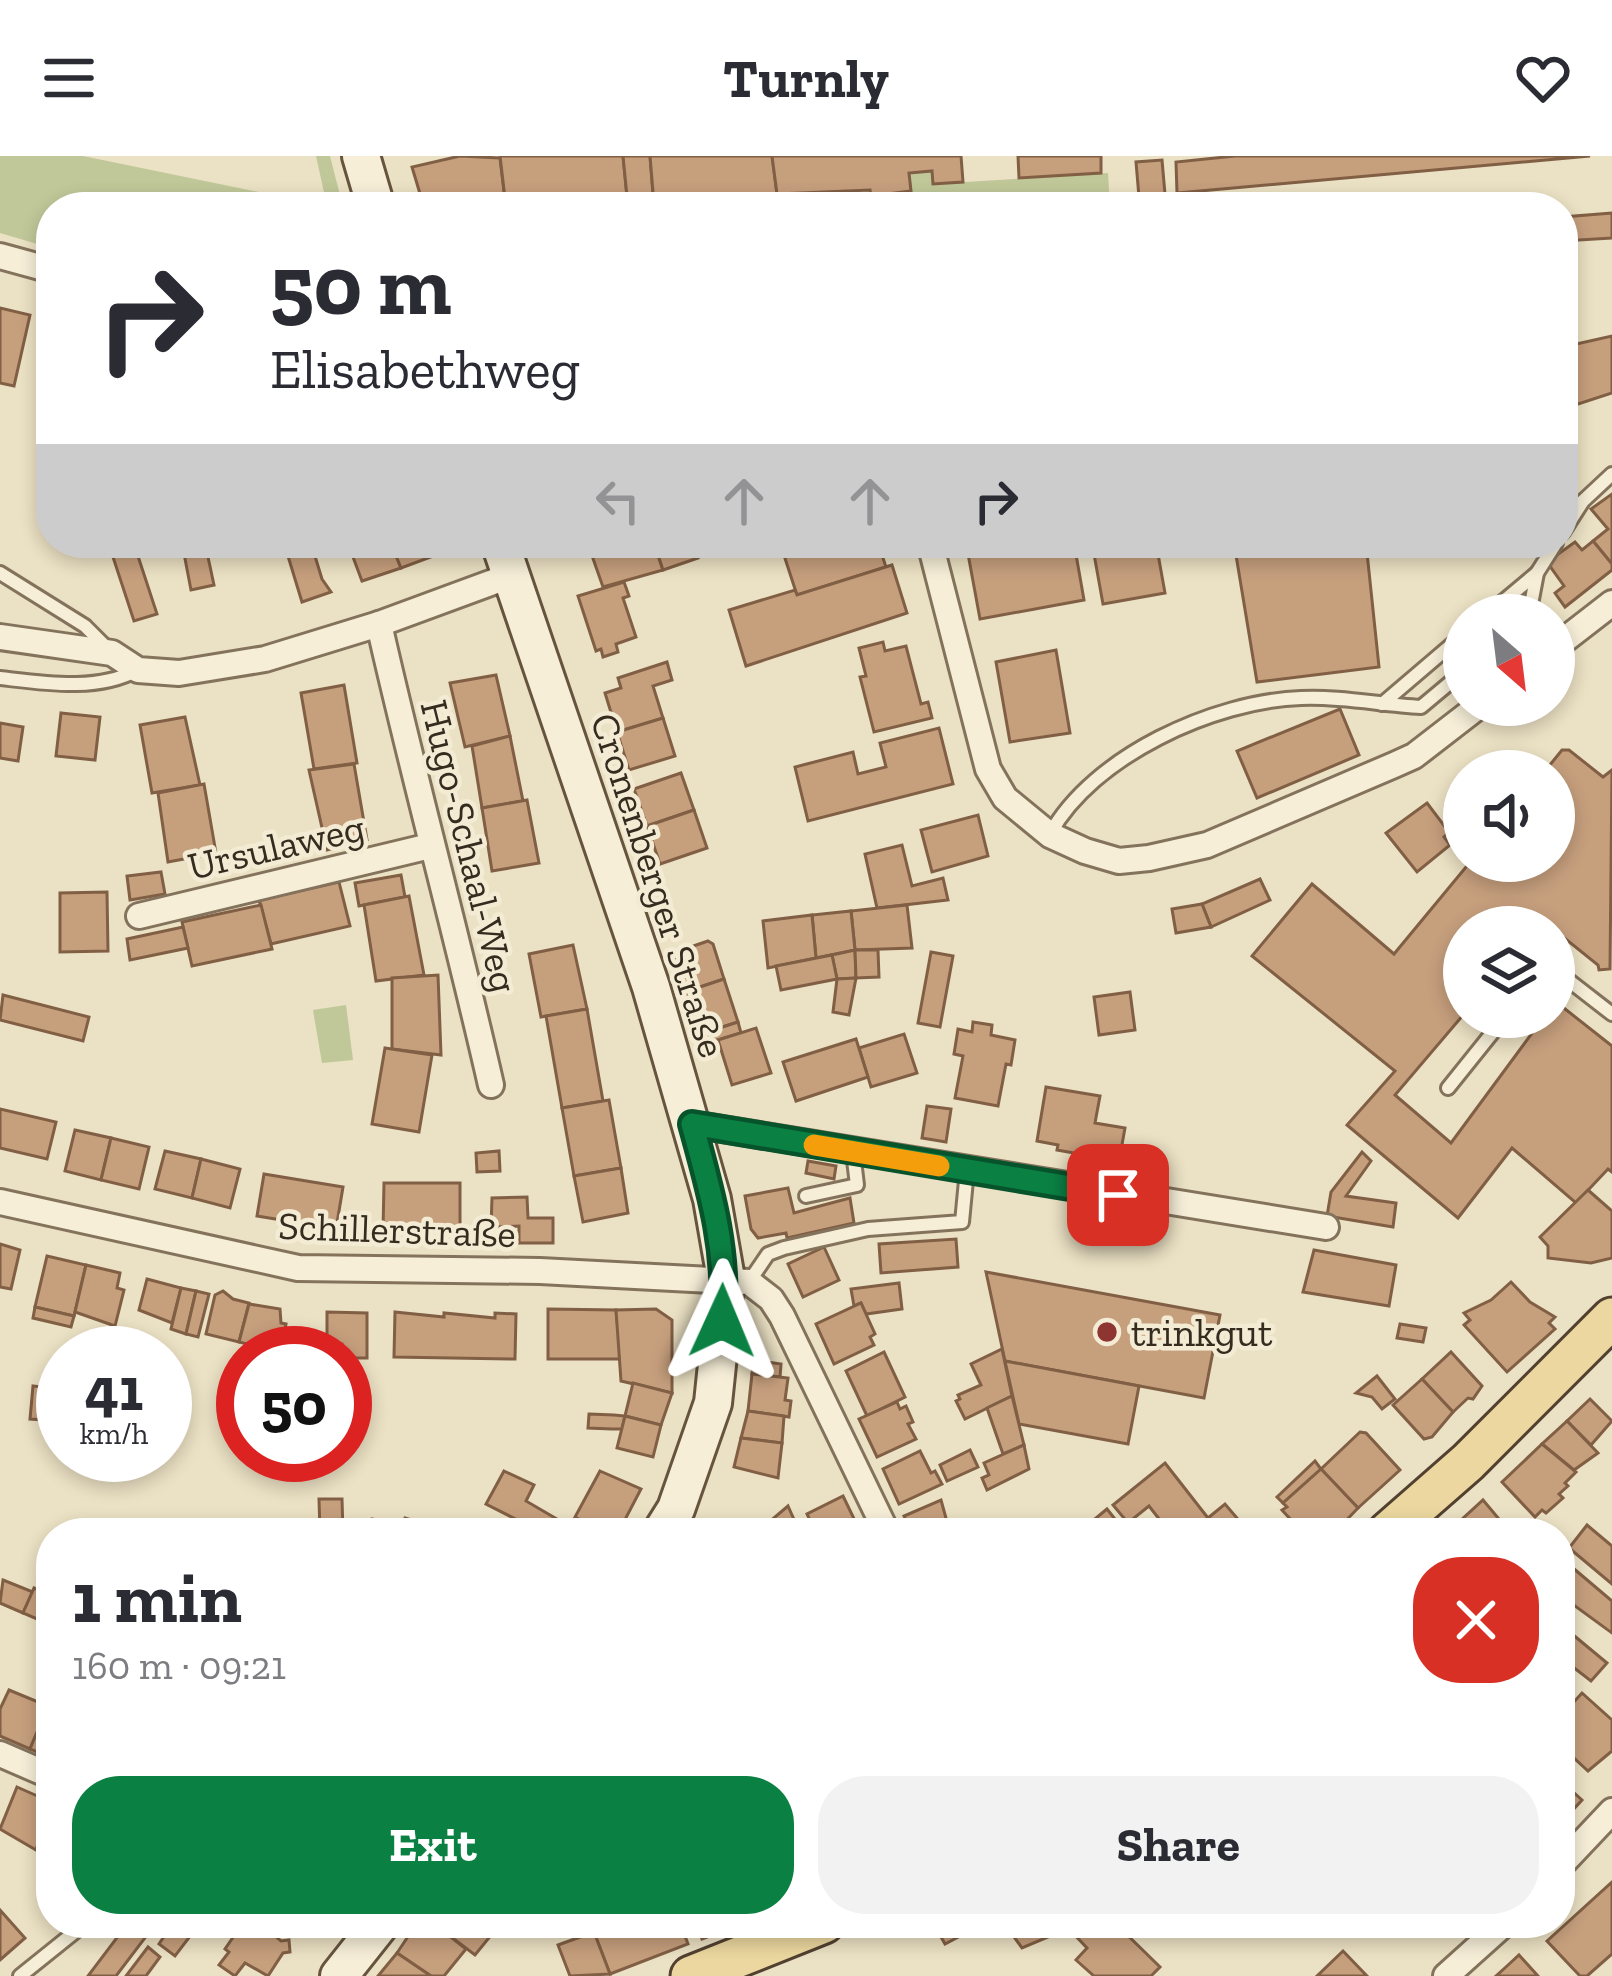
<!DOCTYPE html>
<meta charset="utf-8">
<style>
:root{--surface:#fff;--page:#f2f2f3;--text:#2b2b33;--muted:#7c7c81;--accent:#0b8043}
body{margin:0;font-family:"Zilla Slab",serif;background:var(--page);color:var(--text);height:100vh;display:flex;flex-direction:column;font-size:45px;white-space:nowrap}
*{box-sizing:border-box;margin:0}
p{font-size:39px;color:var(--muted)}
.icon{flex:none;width:66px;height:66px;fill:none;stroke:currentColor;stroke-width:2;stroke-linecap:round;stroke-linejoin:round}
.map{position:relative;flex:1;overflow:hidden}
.drawer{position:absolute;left:36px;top:1362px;width:1539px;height:420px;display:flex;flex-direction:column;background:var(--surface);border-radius:48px;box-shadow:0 6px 18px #0003}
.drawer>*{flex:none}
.top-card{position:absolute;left:36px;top:36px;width:1542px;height:366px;border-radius:48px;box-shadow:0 6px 18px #0003;background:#fff;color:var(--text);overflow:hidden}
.needle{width:78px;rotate:152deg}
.tools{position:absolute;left:1443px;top:438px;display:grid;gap:24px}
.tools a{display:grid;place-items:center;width:132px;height:132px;border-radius:50%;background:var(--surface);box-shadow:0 6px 18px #0003;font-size:60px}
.speed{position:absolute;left:36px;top:1170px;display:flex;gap:24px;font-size:60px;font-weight:700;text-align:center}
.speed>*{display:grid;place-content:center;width:156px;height:156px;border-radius:50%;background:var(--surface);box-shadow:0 6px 18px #0003;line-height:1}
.speed small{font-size:30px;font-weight:400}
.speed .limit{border:18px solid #d22;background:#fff;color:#111}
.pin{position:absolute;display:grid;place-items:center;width:102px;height:102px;color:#fff;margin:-51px;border-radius:24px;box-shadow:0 6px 18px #0006}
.me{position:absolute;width:132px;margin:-66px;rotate:1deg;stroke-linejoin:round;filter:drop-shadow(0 0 9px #0008)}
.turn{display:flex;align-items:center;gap:42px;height:252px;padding:0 36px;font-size:54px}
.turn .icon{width:156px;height:156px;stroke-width:2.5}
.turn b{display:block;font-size:84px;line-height:102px}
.lanes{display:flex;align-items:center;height:114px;padding:0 36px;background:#0003;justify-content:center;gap:60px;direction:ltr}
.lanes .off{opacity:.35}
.round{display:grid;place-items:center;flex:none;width:126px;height:126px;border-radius:48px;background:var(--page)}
.head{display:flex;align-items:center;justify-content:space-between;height:204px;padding:0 36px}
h1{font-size:72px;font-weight:700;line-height:90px}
.button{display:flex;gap:24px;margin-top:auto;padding:24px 36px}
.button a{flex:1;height:138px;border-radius:48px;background:var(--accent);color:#fff;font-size:48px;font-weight:700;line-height:138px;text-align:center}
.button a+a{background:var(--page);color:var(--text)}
header{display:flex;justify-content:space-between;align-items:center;height:156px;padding:0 36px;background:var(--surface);font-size:54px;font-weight:700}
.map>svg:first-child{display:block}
</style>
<header><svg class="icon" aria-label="menu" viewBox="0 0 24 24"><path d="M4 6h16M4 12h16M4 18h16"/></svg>Turnly<svg class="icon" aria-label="heart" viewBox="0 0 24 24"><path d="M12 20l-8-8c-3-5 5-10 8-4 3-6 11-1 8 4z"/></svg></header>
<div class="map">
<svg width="1612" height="1820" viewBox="0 0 1612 1820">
<rect width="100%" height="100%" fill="#ebe1c4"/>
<g fill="#c0c899">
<polygon points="0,0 83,0 327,50 316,0 330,0 343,51 51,51 51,92 0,77"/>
<polygon points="932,15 934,28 1108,17 1110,51 654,51 654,48 870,34 871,40 910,35 909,17"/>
<polygon points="346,849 353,904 322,907 313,854"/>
</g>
<g fill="#c69f7d" stroke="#815f44" stroke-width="3">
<polygon points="460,0 500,2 505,44 473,51 469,51 467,43 424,51 412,11"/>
<polygon points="500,0 623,0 628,50 506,51"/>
<polygon points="623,0 650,0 654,51 628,51"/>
<polygon points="650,0 772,0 777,38 654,48"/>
<polygon points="772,0 961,0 963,26 933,28 932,15 909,17 911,35 871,40 870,34 777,38"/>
<polygon points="1018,0 1101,0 1101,17 1019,22"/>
<polygon points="1235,0 1590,0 1177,37 1176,6"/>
<polygon points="1162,4 1165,38 1139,41 1136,6"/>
<polygon points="1612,57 1612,82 1563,85 1563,61"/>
<polygon points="0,152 30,159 14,230 0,227"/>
<polygon points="1612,180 1612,237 1563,253 1563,191"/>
<polygon points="1612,338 1612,408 1593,385 1608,373 1591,353"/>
<polygon points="1593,385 1612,408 1612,414 1565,451 1555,437 1564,430 1547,406 1575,386 1582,394"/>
<polygon points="182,387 205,387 214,429 191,434"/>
<polygon points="284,387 311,387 322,423 331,436 302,446"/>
<polygon points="366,387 391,387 401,412 362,425 350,393"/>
<polygon points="391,387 434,387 439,398 401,412"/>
<polygon points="610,387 654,387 663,414 603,431 590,394"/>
<polygon points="654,387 693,387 698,402 663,414"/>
<polygon points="780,387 878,387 886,411 797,439"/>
<polygon points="966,387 1074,387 1084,444 980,463"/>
<polygon points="1092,387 1156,387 1165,437 1103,448"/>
<polygon points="1234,387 1366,387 1379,511 1257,526"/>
<polygon points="135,391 157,458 134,465 112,398"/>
<polygon points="892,409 907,457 746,510 729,454 795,434 797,439"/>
<polygon points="624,426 629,440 623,442 636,481 616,488 618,496 603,501 601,493 596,495 578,440"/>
<polygon points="883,486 885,495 906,490 921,548 928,546 932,562 874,576 860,521 866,520 859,492"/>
<polygon points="1056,494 1070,577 1010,586 996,506"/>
<polygon points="667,506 672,524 653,530 663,562 617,576 605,537 621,532 618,522"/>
<polygon points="496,519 510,580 465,591 450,527"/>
<polygon points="344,529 357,607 314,613 301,537"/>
<polygon points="1340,553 1359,599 1257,642 1237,595"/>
<polygon points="61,557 100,561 95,604 56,600"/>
<polygon points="185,561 200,629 152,637 140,569"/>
<polygon points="663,562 675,600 629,614 617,576"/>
<polygon points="0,567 23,571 18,605 0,602"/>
<polygon points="939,572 953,628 808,665 795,611 853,596 858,618 886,611 880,587"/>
<polygon points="510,580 523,645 482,652 472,590"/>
<polygon points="1562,594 1569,594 1603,621 1612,614 1610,813 1599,814 1598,809 1542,764 1534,771 1464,771 1464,858 1395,939 1451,987 1544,861 1554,861 1555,845 1612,890 1612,1016 1608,1013 1576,1047 1512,992 1458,1062 1347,969 1395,915 1252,800 1312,728 1394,798 1471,705 1554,705 1554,615 1545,615"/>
<polygon points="354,608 367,684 327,694 309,614"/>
<polygon points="681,617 694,654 647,670 634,633"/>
<polygon points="204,628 216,697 168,706 158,637"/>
<polygon points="527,644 539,707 492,715 482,652"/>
<polygon points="1427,647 1449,676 1444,681 1450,689 1417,716 1386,677"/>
<polygon points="694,654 707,692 660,708 647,670"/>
<polygon points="978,659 988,700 932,716 921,674"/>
<polygon points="902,689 912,730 943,722 948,744 877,752 865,698"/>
<polygon points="161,716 165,738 130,744 127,720"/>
<polygon points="401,719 405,741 359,750 355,727"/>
<polygon points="1260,723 1270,744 1211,771 1202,748"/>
<polygon points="339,726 350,770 271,788 259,744"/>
<polygon points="107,736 108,795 60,796 60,737"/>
<polygon points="409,740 424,819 376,825 364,749"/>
<polygon points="1202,748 1211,771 1176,777 1172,753"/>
<polygon points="261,749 272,793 192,810 182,766"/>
<polygon points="907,749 912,792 855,794 851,755"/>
<polygon points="851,755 855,794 816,802 812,759"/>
<polygon points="812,759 816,802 768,812 763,765"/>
<polygon points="183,771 188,792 130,804 127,783"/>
<polygon points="708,785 713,788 724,823 685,836 673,797"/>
<polygon points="573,789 587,853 541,861 529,798"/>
<polygon points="855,794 856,822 837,823 832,799"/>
<polygon points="855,794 878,794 879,821 856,822"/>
<polygon points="931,796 953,800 940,871 918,867"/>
<polygon points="832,799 837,823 781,834 776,810"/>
<polygon points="438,819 441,899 392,893 392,822"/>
<polygon points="856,822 849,859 833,856 837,823"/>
<polygon points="724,823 738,866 698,879 685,836"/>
<polygon points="1130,836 1135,874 1099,879 1094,841"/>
<polygon points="3,839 89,861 83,885 0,864"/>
<polygon points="587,853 603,945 562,952 546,860"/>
<polygon points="738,866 741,877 701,889 698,879"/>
<polygon points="973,866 992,869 991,879 1015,884 1011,909 1006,908 998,950 955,942 963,900 954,898 958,873 972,876"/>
<polygon points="756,872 771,917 732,929 718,884"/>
<polygon points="904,878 917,917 871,931 859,892"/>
<polygon points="856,883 868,921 796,945 783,906"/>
<polygon points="385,892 432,899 419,976 372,968"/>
<polygon points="1046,931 1100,940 1095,967 1125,972 1119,1005 1057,994 1058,989 1037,985"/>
<polygon points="609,944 621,1012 574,1020 562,952"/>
<polygon points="927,950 951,953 946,986 922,982"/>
<polygon points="0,953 56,966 47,1003 0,992"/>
<polygon points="75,974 111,982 101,1024 65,1015"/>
<polygon points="111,982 149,991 139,1033 101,1024"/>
<polygon points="165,995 201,1003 192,1042 155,1033"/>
<polygon points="499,995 500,1015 477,1016 476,997"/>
<polygon points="1362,996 1371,1005 1346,1040 1396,1047 1393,1071 1327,1060 1331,1036"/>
<polygon points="201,1003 240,1013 230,1052 192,1042"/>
<polygon points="808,1005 836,1010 834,1023 806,1017"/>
<polygon points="621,1012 628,1057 583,1066 574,1020"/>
<polygon points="264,1018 343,1031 336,1073 257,1060"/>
<polygon points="384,1027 460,1027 460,1075 383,1074"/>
<polygon points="788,1032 794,1057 850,1042 854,1067 787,1082 786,1077 758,1082 751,1073 745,1040"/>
<polygon points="1588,1034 1612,1055 1612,1102 1591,1107 1548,1102 1548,1090 1540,1081"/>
<polygon points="527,1041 528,1062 553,1062 553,1087 519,1087 519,1070 491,1071 492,1042"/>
<polygon points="956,1083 958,1111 881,1117 879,1088"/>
<polygon points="0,1088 20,1094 11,1133 0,1131"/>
<polygon points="824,1091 839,1124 803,1141 788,1108"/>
<polygon points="1314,1094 1396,1109 1389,1150 1303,1136"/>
<polygon points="47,1100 86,1109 74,1160 35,1151"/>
<polygon points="86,1109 120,1117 117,1132 124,1134 115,1170 75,1156"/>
<polygon points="986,1116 1220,1159 1204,1242 1005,1205"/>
<polygon points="147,1123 181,1132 172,1167 139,1154"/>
<polygon points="1511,1126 1530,1146 1555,1161 1549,1167 1555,1173 1507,1216 1464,1169 1470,1164 1464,1157 1491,1144"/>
<polygon points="899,1127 902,1153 866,1158 861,1147 854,1150 851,1133"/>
<polygon points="181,1132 196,1135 186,1178 171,1173"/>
<polygon points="196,1135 209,1138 198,1181 186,1178"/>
<polygon points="223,1135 233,1143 249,1147 239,1186 206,1178 215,1139"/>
<polygon points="861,1147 875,1178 870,1181 874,1189 834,1208 816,1168"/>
<polygon points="249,1148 280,1153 281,1167 286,1168 281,1195 250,1194 251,1189 239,1186"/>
<polygon points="35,1151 74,1160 71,1171 33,1162"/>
<polygon points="548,1153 616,1154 621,1203 548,1203"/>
<polygon points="656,1153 672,1164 672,1237 621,1225 616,1154"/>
<polygon points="327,1156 367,1157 367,1202 345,1202 342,1188 327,1189"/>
<polygon points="395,1156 444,1161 444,1157 495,1162 495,1157 516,1158 515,1203 394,1201"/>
<polygon points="1400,1168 1426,1172 1423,1186 1397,1182"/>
<polygon points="1002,1193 1012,1240 965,1263 956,1245 960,1243 958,1239 981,1229 971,1208"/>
<polygon points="884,1196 905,1241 867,1260 846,1215"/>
<polygon points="1451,1196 1482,1230 1473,1243 1468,1242 1453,1256 1422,1223"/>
<polygon points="754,1204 781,1208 780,1221 752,1218"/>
<polygon points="1005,1205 1139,1230 1128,1288 1019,1268"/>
<polygon points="752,1218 788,1222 785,1244 791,1245 789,1261 748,1255"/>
<polygon points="1377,1220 1395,1243 1382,1253 1372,1241 1356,1237"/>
<polygon points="1422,1223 1453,1256 1432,1281 1424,1283 1393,1249"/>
<polygon points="633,1227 672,1237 661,1269 625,1260"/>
<polygon points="33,1230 61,1233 58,1265 30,1263"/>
<polygon points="1012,1240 1024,1289 1003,1298 987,1252"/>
<polygon points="1590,1243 1612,1265 1591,1289 1567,1265"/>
<polygon points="897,1246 900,1253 906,1250 913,1266 908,1268 916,1283 877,1301 859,1263"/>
<polygon points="748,1255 784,1260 782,1287 741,1282"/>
<polygon points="589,1258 614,1259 625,1260 622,1273 612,1273 588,1272"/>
<polygon points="625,1260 661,1269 653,1301 617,1292"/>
<polygon points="1567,1265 1598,1297 1574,1314 1542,1288"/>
<polygon points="1360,1276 1366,1277 1400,1314 1358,1352 1321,1313"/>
<polygon points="741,1282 782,1287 778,1322 734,1311"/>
<polygon points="1542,1288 1576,1316 1565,1327 1568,1330 1559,1338 1563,1342 1546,1357 1542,1354 1535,1361 1502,1326"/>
<polygon points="1024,1289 1029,1313 987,1334 982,1322 989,1319 984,1307"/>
<polygon points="970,1294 978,1311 947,1325 940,1309"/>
<polygon points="920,1295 931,1317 935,1315 942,1328 899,1348 883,1313"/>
<polygon points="1315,1305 1321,1313 1283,1347 1277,1341"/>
<polygon points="1165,1307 1208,1362 1225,1348 1248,1375 1220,1377 1216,1373 1211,1377 1170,1377 1149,1350 1128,1367 1113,1349"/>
<polygon points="1321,1313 1358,1352 1334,1377 1303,1377 1282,1354 1287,1351 1283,1347"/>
<polygon points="504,1315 534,1329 526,1345 562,1366 555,1377 543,1377 486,1348"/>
<polygon points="600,1315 641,1333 618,1377 606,1377 575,1361"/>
<polygon points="843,1340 858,1371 846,1377 816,1377 807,1358"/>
<polygon points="319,1343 342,1343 343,1376 320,1376"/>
<polygon points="941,1344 949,1373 941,1377 912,1377 904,1360"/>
<polygon points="1483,1344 1504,1369 1495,1377 1468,1377 1459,1366"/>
<polygon points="788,1350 800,1377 765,1377 762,1372"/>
<polygon points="1107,1353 1126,1377 1078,1377"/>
<polygon points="405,1362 424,1368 425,1365 463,1377 400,1377"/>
<polygon points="372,1363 403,1369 400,1377 367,1376"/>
<polygon points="1587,1369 1612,1390 1612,1428 1569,1392"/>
<polygon points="1560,1401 1612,1445 1612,1477 1560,1439"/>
<polygon points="3,1424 33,1436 23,1457 0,1447"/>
<polygon points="34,1432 51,1439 51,1469 23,1457"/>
<polygon points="1560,1468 1607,1507 1591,1525 1560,1501"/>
<polygon points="9,1534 48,1550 30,1593 0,1580 0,1553"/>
<polygon points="1582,1537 1612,1564 1612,1595 1588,1615 1560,1589 1560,1561"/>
<polygon points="48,1550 51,1552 51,1602 30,1593"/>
<polygon points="1560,1624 1582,1644 1560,1668"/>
<polygon points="17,1631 51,1646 36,1694 0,1673"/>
<polygon points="1612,1726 1612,1798 1587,1820 1580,1820 1547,1785"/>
<polygon points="0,1754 25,1782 0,1804"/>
<polygon points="128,1767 154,1770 116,1820 88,1820"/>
<polygon points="158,1767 191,1767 197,1771 175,1800 159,1788 165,1779 155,1771"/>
<polygon points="243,1767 260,1767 281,1785 289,1784 290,1796 283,1797 268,1820 245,1807 235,1820 219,1809 229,1796 225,1793"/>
<polygon points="417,1767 433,1767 466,1793 444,1820 431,1820 397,1797"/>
<polygon points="433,1767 501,1767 475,1799"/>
<polygon points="604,1767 680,1767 688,1788 610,1818 592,1771"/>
<polygon points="696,1767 743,1767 702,1783"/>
<polygon points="933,1767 963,1767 968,1776 945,1788"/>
<polygon points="1004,1767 1033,1767 1048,1781 1022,1792"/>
<polygon points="1075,1767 1115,1767 1160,1811 1151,1820 1094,1820 1076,1804 1087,1792 1069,1773"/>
<polygon points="594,1776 610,1818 570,1820 558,1789"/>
<polygon points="148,1791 160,1801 146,1820 126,1820"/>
<polygon points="1343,1795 1367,1820 1317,1820"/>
<polygon points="397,1797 431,1820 378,1820"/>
<polygon points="1519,1799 1538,1820 1496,1820 1507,1810"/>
</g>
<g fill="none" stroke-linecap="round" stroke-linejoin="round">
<g stroke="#84735c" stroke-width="18">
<g id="lane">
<polyline points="1563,376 1583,345 1612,318"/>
<polyline points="0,417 85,470 107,492"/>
<polyline points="1487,459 1537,417"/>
<polyline points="1529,459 1537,417 1556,387"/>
<path d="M0 522C44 527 97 536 137 514"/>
<polyline points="1382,548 1464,478"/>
<path d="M1050 678C1093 600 1214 545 1301 542 1341 540 1381 549 1421 551L1464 515"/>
<polyline points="1554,813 1612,858"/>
<polyline points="1448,932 1505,861"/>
<polyline points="806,1040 857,1029 853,996"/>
<polyline points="749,1126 768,1098 784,1092 868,1073 962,1066 967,1014"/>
<polyline points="20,1820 86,1767"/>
</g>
</g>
<g stroke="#84735c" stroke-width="30">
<g id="street">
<polyline points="0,100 51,114"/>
<polyline points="930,387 988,613 1005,642 1050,679 1085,695 1119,705 1149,702 1207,689 1394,609 1414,600 1480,549"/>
<path d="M379 468C414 623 456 775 491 929"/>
<polyline points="0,481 112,497 138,514 179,517 265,503 379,468 512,419"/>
<polyline points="1554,492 1612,447"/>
<polyline points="139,760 430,690"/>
<polyline points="692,968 1326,1071"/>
<polyline points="0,1046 298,1112 540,1115 749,1126 771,1143 782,1160 887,1377"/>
<polyline points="0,1598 51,1620"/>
<polyline points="1560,1710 1612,1655"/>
<polyline points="1446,1820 1505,1767"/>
</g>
</g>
<g stroke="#66543f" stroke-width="42">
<g id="secondary">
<polyline points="361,0 376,51"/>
<polyline points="500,387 651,831 712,1043 726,1123 713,1247 676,1353 661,1377"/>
<polyline points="339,1820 381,1767"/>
</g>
</g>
<g stroke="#524130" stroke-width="45">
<g id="primary">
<polyline points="1387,1377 1468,1306 1612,1162"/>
<polyline points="691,1820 824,1767"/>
</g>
</g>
<use href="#lane" stroke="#f6eed7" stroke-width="12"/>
<use href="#street" stroke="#f6eed7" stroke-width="24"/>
<use href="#secondary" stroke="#f6eed7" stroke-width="36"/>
<use href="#primary" stroke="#ebd79f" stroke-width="39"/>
</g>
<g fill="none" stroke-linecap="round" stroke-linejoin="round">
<g stroke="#07532c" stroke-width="30">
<path id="route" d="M722 1165C729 1097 710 1033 692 968L1118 1039"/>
</g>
<use href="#route" stroke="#0b8043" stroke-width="21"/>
<polyline stroke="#f59e0b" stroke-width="21" points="814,989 939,1010"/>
</g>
<circle fill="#8e3431" stroke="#f3ebd3" stroke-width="4.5" cx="1107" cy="1176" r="12"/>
<g text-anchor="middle" stroke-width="9" stroke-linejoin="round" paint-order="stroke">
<g font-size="39" fill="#352b1f" stroke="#f3ebd3">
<text transform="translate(276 690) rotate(-13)" y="14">Ursulaweg</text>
<text transform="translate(470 690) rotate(76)" y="14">Hugo-Schaal-Weg</text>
<text transform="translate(659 729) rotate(72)" y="14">Cronenberger Straße</text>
<text transform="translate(397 1073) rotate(2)" y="14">Schillerstraße</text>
</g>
<g font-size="39" fill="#352b1f" stroke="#f3ebd3" text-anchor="start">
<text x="1131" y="1190">trinkgut</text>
</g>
</g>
</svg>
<div class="tools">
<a><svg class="needle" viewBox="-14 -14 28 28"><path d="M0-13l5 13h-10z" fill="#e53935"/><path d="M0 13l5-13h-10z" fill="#7c7c81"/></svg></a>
<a><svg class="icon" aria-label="sound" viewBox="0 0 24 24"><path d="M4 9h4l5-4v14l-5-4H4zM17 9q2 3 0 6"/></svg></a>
<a><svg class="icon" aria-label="layers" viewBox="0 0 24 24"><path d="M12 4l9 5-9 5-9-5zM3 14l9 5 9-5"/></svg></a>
</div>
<div class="speed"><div>41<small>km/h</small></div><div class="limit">50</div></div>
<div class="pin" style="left:1118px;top:1039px;background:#d93025"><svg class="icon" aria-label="arrive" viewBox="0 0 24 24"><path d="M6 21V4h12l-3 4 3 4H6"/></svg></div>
<svg class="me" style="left:722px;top:1165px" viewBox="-20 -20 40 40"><path d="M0-17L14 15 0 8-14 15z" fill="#0b8043" stroke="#fff" stroke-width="4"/></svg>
<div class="top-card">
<div class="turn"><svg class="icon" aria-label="right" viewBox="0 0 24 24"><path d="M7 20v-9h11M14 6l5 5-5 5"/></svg><div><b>50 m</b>Elisabethweg</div></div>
<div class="lanes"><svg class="icon off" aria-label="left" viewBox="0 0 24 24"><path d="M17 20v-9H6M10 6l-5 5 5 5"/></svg><svg class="icon off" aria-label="ahead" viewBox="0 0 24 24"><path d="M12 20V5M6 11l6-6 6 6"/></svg><svg class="icon off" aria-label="ahead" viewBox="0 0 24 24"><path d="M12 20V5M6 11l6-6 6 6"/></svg><svg class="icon" aria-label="right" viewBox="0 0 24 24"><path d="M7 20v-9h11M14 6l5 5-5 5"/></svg></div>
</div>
<section class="drawer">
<div class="head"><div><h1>1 min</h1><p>160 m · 09:21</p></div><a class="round" style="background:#d93025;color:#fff"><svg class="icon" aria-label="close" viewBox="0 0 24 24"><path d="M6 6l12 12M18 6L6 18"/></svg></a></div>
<div class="button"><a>Exit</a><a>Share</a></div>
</section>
</div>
